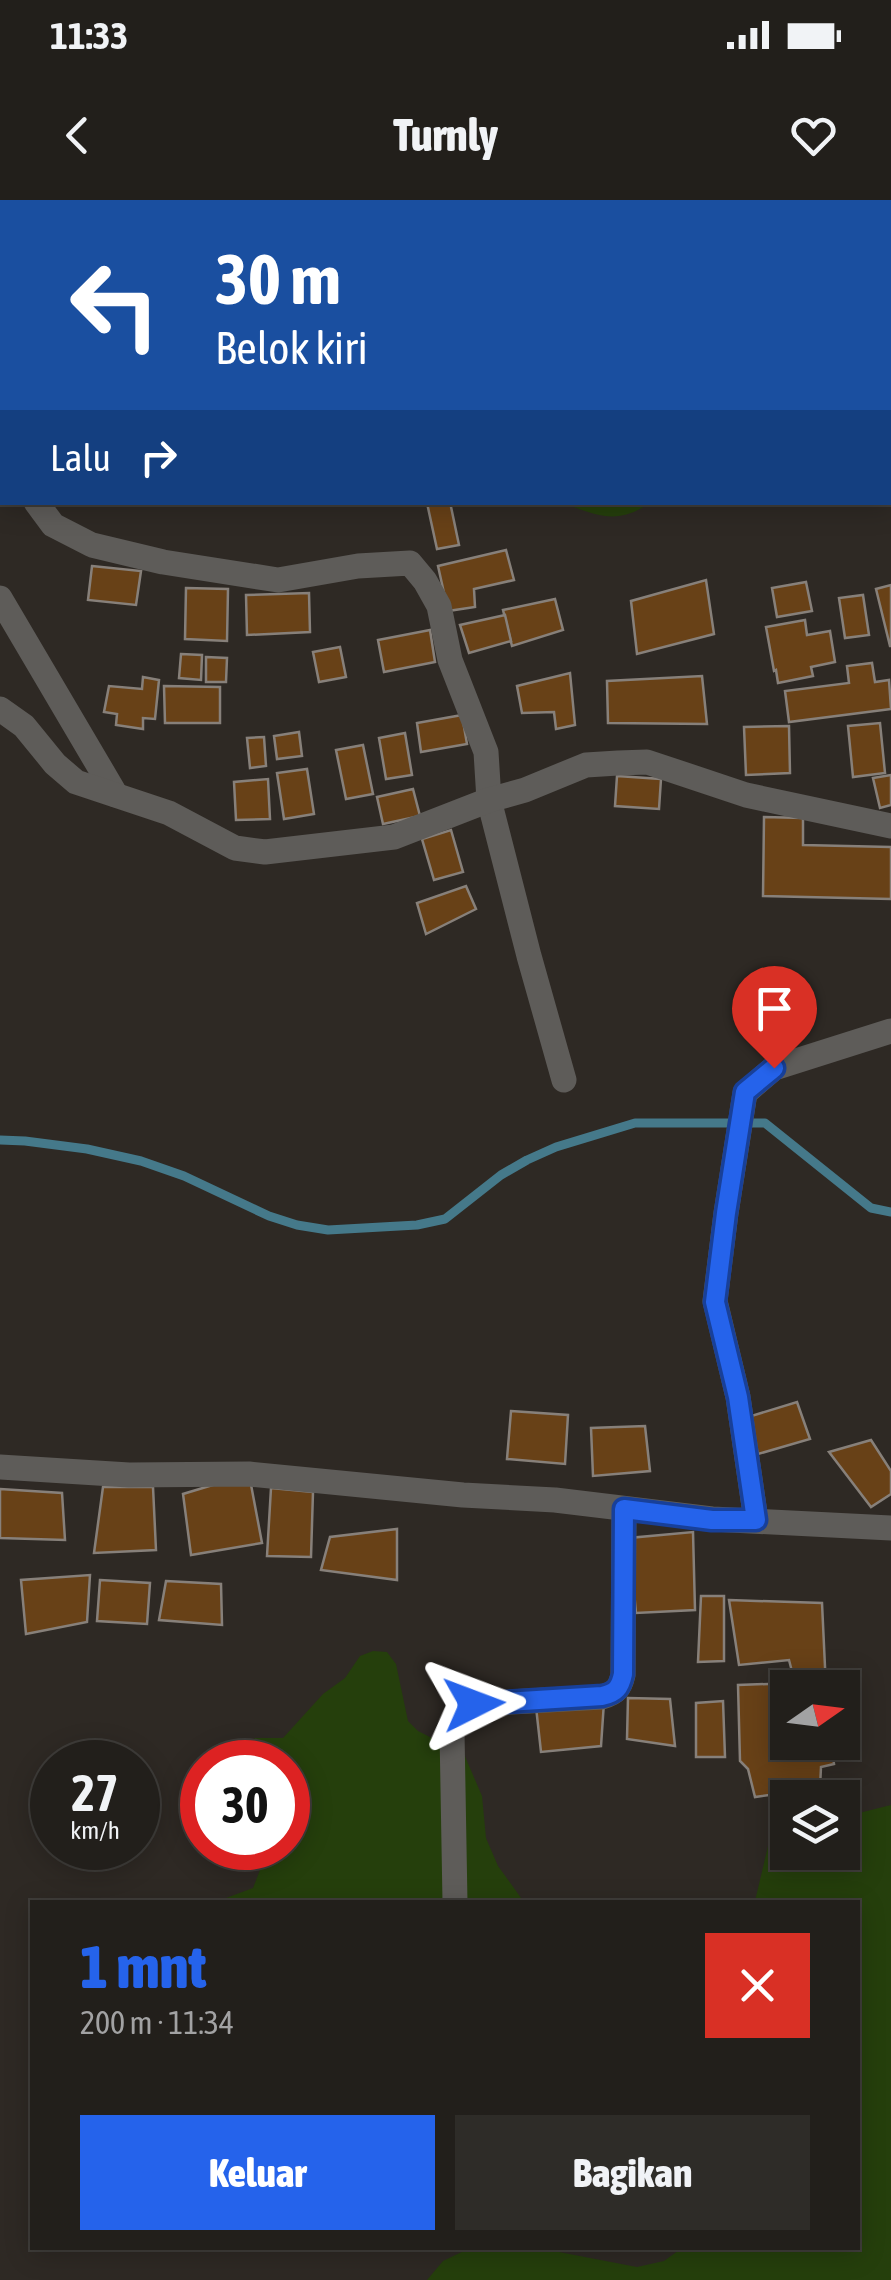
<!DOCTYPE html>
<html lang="id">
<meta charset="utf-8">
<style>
:root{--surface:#221f1b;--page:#2e2c28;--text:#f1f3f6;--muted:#a2a2a3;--line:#3f3d3a;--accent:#2563eb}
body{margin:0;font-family:"Asap Condensed",sans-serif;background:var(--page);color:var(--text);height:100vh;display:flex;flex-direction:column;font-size:38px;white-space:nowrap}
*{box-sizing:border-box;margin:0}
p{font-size:32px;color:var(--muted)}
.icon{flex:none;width:55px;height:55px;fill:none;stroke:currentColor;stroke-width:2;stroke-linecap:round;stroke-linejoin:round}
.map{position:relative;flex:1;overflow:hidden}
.drawer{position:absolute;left:30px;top:1700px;width:830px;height:350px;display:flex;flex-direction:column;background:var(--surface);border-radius:0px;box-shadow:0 5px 25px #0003,0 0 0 2px var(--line)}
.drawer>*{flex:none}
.banner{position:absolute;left:0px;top:0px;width:892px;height:305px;box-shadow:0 5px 25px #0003,0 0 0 2px var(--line);background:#1a4fa0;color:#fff;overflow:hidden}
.needle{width:65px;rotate:76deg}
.fabs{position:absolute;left:770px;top:1470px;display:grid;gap:20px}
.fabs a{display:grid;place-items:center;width:90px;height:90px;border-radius:0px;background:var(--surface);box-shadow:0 5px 25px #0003,0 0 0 2px var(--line);font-size:50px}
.speed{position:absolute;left:30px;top:1540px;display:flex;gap:20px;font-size:50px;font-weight:700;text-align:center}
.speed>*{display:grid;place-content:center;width:130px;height:130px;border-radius:50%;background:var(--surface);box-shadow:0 5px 25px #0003,0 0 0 2px var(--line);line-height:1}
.speed small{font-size:25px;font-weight:400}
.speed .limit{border:15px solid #d22;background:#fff;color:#111}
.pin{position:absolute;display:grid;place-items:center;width:85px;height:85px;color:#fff;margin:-102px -42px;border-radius:50% 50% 50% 0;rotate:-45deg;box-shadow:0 0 10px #0007}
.pin .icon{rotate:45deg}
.me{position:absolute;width:110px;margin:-55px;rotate:87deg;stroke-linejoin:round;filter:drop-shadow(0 0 8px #0008)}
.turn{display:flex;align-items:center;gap:35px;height:210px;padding:0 50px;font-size:45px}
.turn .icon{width:130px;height:130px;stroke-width:2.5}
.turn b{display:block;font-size:70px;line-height:85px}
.then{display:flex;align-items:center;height:95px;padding:0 50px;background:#0003;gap:20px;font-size:38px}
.round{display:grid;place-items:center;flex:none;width:105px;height:105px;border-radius:0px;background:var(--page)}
.head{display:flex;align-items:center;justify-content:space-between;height:170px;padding:0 50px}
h1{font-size:60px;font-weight:800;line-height:75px;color:var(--accent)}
.cta{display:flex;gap:20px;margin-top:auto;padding:20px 50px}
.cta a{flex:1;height:115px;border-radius:0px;background:var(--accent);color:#fff;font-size:40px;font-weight:800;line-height:115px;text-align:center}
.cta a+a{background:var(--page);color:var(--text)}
.status{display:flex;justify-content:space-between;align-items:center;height:70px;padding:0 50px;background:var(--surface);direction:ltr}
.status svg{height:28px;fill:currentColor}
header{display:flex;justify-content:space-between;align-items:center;height:130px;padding:0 50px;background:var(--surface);font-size:45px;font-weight:800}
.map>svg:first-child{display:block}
</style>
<div class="status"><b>11:33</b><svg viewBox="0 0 49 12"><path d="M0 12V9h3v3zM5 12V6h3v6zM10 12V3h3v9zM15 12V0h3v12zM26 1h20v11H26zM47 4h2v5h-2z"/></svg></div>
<header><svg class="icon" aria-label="back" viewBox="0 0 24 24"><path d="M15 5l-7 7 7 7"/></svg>Turnly<svg class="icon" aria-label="heart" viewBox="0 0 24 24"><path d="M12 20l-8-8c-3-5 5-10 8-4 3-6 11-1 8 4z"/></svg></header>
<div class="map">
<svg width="891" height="2080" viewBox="0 0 891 2080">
<rect width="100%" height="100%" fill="#2e2924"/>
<g fill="#253f0c">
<polygon points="323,0 711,0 711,2 322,2"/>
<path d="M562 303H650C616 326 597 315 562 303Z"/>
<polygon points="373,1451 387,1452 396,1464 408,1521 418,1531 464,1554 482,1596 486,1638 498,1666 524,1702 193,1702 226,1698 253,1688 263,1662 265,1648 288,1648 288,1562 218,1562 255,1538 283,1538 323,1494 345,1478 360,1456"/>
<polygon points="891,1605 891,2080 427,2080 443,2061 470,2048 538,2048 637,2067 664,2061 682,2048 858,2048 858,1702 753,1702 755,1701 768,1646 787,1634 788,1652 842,1652 843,1617"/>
</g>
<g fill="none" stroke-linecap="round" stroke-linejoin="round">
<polyline stroke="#45798a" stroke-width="9" points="0,940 25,941 87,949 141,961 184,976 269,1016 297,1025 328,1030 417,1025 445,1019 501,975 527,960 556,947 635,923 765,923 871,1008 891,1012"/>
</g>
<g fill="#684117" stroke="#87807a" stroke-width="2.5">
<polygon points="450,302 459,345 437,349 427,303"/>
<polygon points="506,350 514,380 474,389 475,407 448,411 438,366"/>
<polygon points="92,366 141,371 136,405 88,400"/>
<polygon points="706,380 714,434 637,454 631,401"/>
<polygon points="806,382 812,411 777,417 772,388"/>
<polygon points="891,385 891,446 890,446 876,389"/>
<polygon points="186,388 228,389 227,441 185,439"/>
<polygon points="309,393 310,432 247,435 246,395"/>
<polygon points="863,395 869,435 845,438 839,398"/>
<polygon points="555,399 563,430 512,446 503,410"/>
<polygon points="505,415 511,441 469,453 460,425"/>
<polygon points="805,420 807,435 830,431 835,462 811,467 813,476 778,483 776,470 774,471 766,427"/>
<polygon points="430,430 435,462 384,472 378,440"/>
<polygon points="340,447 346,477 319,482 313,452"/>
<polygon points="181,454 202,455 201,480 179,478"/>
<polygon points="206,457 227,458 226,482 206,482"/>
<polygon points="872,463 875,482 889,480 891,509 789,522 785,491 849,483 847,466"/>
<polygon points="570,473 575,525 556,529 554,512 522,513 517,486"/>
<polygon points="702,476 707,524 608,523 607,481"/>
<polygon points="143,477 159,480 155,519 143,518 143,529 116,525 117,514 104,512 109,486 142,489"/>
<polygon points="164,486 220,487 220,523 165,523"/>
<polygon points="462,515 467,544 421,552 417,523"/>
<polygon points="880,523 885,573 853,577 848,526"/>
<polygon points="789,526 790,573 746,575 744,527"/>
<polygon points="299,532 302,556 277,559 274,536"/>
<polygon points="405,533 412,575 386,579 379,538"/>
<polygon points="264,537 266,566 250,568 247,538"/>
<polygon points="363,545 373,594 346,599 336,550"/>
<polygon points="307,569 314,614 284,619 277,573"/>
<polygon points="891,575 891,605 880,608 873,578"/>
<polygon points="617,576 661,579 659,609 615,606"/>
<polygon points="268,579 270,619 236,620 234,582"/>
<polygon points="413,589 420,616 383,624 377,597"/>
<polygon points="764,617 803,618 803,645 891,647 891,699 763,696"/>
<polygon points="451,630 463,672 434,680 422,639"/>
<polygon points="466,686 476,709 426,734 417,703"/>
<polygon points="797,1202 810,1239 758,1254 748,1217"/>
<polygon points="511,1211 568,1215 565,1264 507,1259"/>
<polygon points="645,1226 650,1271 593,1276 591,1228"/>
<polygon points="871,1240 891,1271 891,1294 871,1307 829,1252"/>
<polygon points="249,1274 262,1343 191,1355 183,1294"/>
<polygon points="103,1287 153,1287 156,1350 94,1353"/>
<polygon points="271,1288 313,1292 311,1357 267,1356"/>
<polygon points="0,1289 62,1293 65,1340 0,1338"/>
<polygon points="397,1329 397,1380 321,1370 330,1337"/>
<polygon points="693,1332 695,1410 636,1413 629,1338"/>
<polygon points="90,1375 87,1422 26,1434 21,1380"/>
<polygon points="100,1380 150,1383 147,1424 97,1421"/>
<polygon points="166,1381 221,1384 222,1425 159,1420"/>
<polygon points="701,1396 724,1396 724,1461 698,1462"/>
<polygon points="729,1400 822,1403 826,1488 788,1488 788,1542 831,1542 834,1564 821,1567 820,1588 755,1597 748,1569 740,1561 738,1485 795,1483 789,1460 739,1465"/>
<polygon points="628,1498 670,1499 675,1546 627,1539"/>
<polygon points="723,1501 725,1557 696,1557 696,1503"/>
<polygon points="604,1502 601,1546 541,1552 536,1507"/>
</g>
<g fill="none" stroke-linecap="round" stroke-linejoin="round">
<g stroke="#5e5c59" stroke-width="25">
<polyline points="0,257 2,260"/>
<polyline points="36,302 53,325 92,345 163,362 278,380 358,366 410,363 425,381 439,406 450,460 486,552 489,600 529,756 564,880"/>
<polyline points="0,398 116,595"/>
<polyline points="0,509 24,526 55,564 76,582 169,613 235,648 265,652 394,637 489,600 525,590 586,565 618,563 647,562 746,595 891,626"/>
<polyline points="0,1267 129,1275 249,1274 463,1295 555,1300 712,1319 891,1328"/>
<polyline points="756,1320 738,1197 715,1101 726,1013 745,893 774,868 891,831"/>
<path d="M455 1702 452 1532 456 1514 474 1504 602 1497C616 1493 620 1488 623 1475L624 1309"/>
</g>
</g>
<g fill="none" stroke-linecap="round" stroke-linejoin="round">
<g stroke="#184099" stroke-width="25">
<path id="route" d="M474 1504 602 1496C616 1493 620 1488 623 1474L624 1309 712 1320H756L738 1197 715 1102 726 1013 745 892 774 868"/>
</g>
<use href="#route" stroke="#2563eb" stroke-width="18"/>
</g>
</svg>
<div class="fabs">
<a><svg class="needle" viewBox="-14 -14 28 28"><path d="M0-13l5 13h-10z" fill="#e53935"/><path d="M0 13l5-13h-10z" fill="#a2a2a3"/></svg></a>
<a><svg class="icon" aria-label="layers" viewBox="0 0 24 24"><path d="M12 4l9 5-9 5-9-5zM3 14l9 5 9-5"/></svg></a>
</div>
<div class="speed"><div>27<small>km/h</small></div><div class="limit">30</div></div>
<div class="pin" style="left:774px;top:868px;background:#d93025"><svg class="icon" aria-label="arrive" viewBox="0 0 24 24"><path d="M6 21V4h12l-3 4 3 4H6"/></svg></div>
<svg class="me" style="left:474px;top:1504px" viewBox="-20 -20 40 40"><path d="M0-17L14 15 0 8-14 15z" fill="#2563eb" stroke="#fff" stroke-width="4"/></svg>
<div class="banner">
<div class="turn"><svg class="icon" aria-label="left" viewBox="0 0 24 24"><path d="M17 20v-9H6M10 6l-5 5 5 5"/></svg><div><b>30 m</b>Belok kiri</div></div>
<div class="then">Lalu<svg class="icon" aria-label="right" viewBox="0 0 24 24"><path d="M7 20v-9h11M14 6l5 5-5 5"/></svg></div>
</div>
<section class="drawer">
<div class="head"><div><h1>1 mnt</h1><p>200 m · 11:34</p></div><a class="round" style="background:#d93025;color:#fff"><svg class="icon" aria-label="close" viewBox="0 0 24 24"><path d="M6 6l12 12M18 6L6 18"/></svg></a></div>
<div class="cta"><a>Keluar</a><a>Bagikan</a></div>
</section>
</div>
